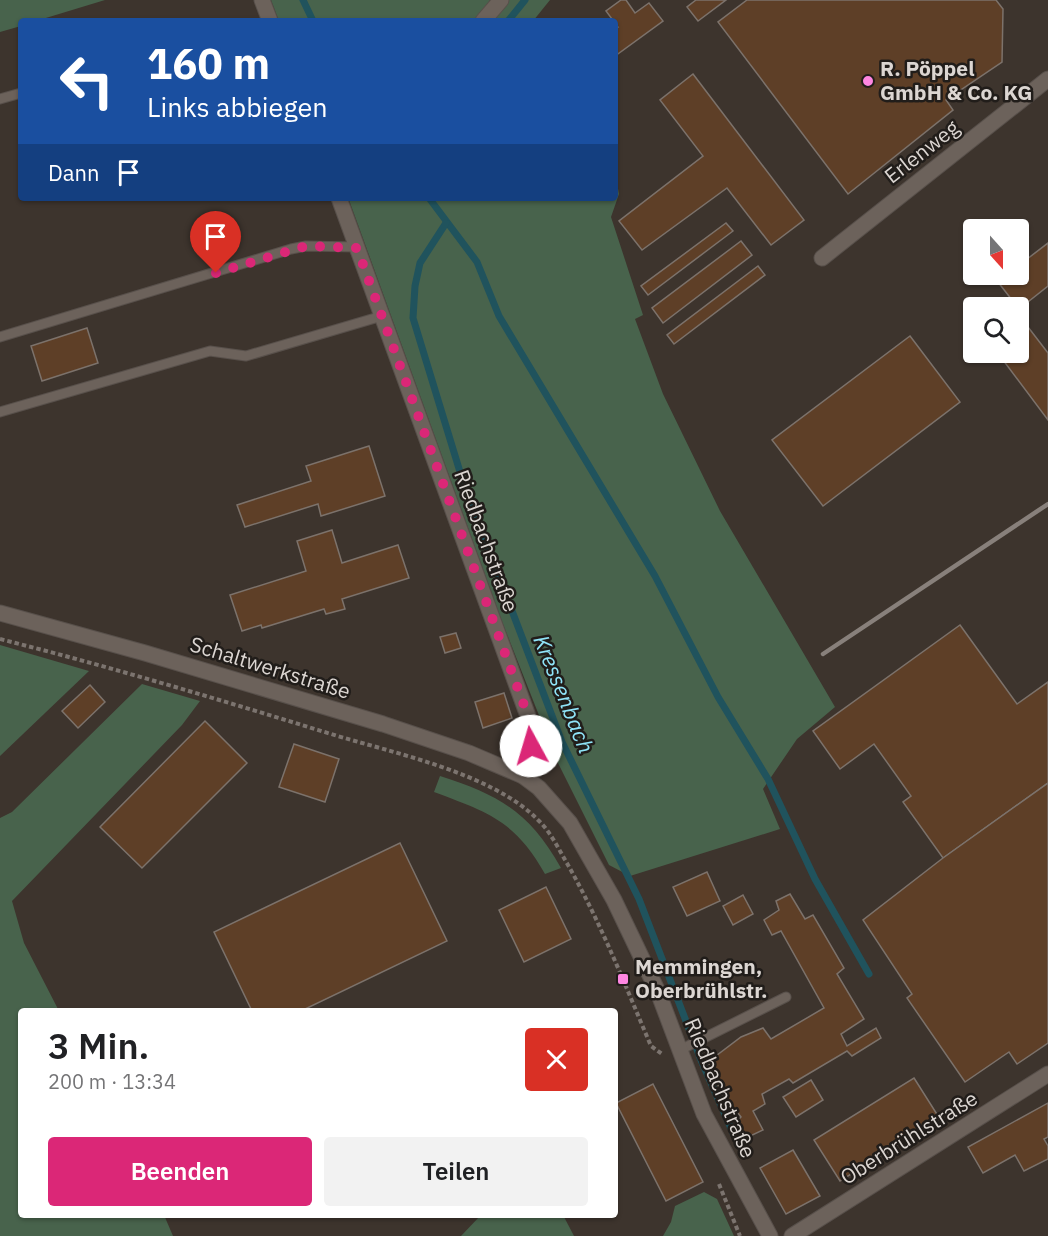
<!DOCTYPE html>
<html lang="de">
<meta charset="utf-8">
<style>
:root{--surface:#fff;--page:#f2f2f2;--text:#202124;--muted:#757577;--accent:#db2777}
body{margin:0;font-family:"IBM Plex Sans",sans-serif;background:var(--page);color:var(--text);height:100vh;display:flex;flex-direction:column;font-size:22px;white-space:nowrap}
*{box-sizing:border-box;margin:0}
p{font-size:20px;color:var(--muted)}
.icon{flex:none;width:33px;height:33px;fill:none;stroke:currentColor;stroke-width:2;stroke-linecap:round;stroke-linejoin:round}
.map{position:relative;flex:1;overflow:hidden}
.sheet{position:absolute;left:18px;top:1008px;width:600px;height:210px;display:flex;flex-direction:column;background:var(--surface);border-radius:6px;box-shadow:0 2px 4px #0004}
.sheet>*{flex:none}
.hud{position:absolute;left:18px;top:18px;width:600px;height:183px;border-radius:6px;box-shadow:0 2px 4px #0004;background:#1a4fa0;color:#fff;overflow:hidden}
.needle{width:39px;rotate:159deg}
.controls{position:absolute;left:963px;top:219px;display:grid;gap:12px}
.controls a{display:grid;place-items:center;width:66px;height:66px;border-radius:6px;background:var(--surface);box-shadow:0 2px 4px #0004;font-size:30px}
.pin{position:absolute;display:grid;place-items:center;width:51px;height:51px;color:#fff;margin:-62px -26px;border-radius:50% 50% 50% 0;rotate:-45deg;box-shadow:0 0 6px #0007}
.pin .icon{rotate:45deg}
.me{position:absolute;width:66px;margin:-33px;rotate:354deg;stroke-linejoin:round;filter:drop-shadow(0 0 4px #0008)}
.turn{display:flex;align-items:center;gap:21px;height:126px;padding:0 30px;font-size:27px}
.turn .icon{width:78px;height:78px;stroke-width:2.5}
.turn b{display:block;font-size:42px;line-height:51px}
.then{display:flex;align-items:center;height:57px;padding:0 30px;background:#0003;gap:12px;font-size:22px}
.round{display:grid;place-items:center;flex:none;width:63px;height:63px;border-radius:6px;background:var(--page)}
.head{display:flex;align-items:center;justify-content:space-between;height:102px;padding:0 30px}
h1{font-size:36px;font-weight:600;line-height:45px}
.action{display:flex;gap:12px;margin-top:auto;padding:12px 30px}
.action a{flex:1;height:69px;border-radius:6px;background:var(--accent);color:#fff;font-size:24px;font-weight:600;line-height:69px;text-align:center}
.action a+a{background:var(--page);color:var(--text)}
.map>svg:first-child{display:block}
</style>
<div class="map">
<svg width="1048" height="1236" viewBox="0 0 1048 1236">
<rect width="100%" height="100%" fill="#3d342d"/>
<g fill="#48634c">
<polygon points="0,0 105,0 36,21 21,21 21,26 0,32"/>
<polygon points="271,0 490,0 476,21 279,21"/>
<polygon points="509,0 550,0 533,21 491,21"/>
<polygon points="615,172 619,194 611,217 643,315 635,319 663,394 720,511 835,707 797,739 763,789 780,829 630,876 609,865 557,761 503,624 349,200 615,198"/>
<polygon points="0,645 89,671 0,756"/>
<polygon points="142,684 200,701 182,725 12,901 24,943 59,1011 21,1011 21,1215 164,1215 173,1236 0,1236 0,818 12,812"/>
<path d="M440 776C500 795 530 813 561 868L545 874C515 821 490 813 434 792Z"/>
<polygon points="704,1192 717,1199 734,1236 663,1236 671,1222 675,1206"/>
<polygon points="481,1215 563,1215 574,1236 461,1236"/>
</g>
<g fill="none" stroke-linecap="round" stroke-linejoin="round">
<g stroke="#20535d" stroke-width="7">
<polyline points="303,0 313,21"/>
<polyline points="508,21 525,0"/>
<polyline points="429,198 477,262 499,316 655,576 718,697 768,779 815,879 869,974"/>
<polyline points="446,223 420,263 415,286 413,318 464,485 562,742 639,899 701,1060 734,1135"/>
</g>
</g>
<g fill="#5e3f27" stroke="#7c726b" stroke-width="1.5">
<polygon points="621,0 626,0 635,13 649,3 663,21 615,56 615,28 618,27 606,11"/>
<polygon points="696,0 726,0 698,21 687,7"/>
<polygon points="747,0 996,0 1003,9 1002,62 946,100 953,110 848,194 718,22"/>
<polygon points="693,74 804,220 771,245 727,188 642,250 619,221 703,156 660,100"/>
<polygon points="726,223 733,231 648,295 641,286"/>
<polygon points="741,241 752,255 663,323 652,308"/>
<polygon points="1048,243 1048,286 1019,309 998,282 1007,274 1018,274 1018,266"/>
<polygon points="758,266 765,275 674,344 667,335"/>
<polygon points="1018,314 1048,353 1048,420 997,352 1018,352"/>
<polygon points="87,328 98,363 42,381 31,346"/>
<polygon points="910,336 960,402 823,506 772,440"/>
<polygon points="369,446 385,496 321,516 318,504 245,527 237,505 311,481 306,466"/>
<polygon points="332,530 342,563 398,545 409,578 342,599 345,609 326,614 324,609 262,628 261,625 242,631 230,595 306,571 297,541"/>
<polygon points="960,625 1017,704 1048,682 1048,783 943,858 903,802 911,796 874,744 840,769 813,731"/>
<polygon points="456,633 461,648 445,653 440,637"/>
<polygon points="90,685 105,702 78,728 62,711"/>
<polygon points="504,693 512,718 483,728 475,702"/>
<polygon points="205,721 247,763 142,868 100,827"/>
<polygon points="294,744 339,759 325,802 279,787"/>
<polygon points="1048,783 1048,1043 1017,1064 1009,1052 965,1082 907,998 912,994 863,920 943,858"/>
<polygon points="400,843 447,941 301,1011 252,1011 214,932"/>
<polygon points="707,872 720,901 687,916 673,887"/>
<polygon points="546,887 571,939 524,962 499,910"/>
<polygon points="790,894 805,919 813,915 844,968 837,974 864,1019 841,1034 847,1046 876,1028 881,1038 852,1056 847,1051 793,1083 789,1079 762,1094 765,1104 753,1111 763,1130 746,1138 736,1122 741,1117 735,1109 729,1110 708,1062 741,1037 763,1028 771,1039 824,1008 781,931 772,935 764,920 779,910 776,901"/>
<polygon points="743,895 753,914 733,925 723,906"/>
<polygon points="914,1078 940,1119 840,1181 814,1140"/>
<polygon points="811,1080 823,1100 796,1117 783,1097"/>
<polygon points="653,1084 703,1182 666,1201 616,1103"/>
<polygon points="1048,1103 1048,1137 1044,1139 1048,1146 1048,1159 1024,1171 1015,1155 983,1173 968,1147"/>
<polygon points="793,1150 820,1196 786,1214 760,1168"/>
</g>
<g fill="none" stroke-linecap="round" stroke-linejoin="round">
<g stroke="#58504b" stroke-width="11">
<g id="lane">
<polyline points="0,99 21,93"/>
<polyline points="0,337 291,249 306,246 357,247"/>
<polyline points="0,412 210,351 246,356 382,316"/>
<polyline points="678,1051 786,997"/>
</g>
</g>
<g stroke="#58504b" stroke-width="17">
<g id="street">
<polyline points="262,0 270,21"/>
<polyline points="483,21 501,0"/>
<polyline points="339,198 529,719 531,746 523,776"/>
<polyline points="822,258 1048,79"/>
<polyline points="792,1236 1048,1074"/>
</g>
</g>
<g stroke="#58504b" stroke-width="17">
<polyline id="secondary" points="0,613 145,653 383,724 469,753 523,776 539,788 570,823 614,900 658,992 704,1114 770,1236"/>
</g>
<g stroke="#7c746f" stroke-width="4" stroke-dasharray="4.5 3" stroke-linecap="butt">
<path d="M0 639C111 667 221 700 331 734 393 753 492 773 538 820 551 832 559 850 568 865 601 923 625 985 651 1046L662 1054"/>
<polyline points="719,1184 740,1236"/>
</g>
<use href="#lane" stroke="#6c625b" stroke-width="9"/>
<use href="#street" stroke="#6c625b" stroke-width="15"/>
<use href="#secondary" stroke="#6c625b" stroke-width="15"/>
<polyline stroke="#88807b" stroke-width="4.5" points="823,654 1048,504"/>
</g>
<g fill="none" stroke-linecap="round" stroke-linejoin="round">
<polyline stroke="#db2777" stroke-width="10" stroke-dasharray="0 18" points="216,273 306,246 357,248 529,719 531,746"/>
</g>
<g fill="#fe86e1" stroke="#211d1a" stroke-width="2">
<circle cx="868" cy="81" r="6"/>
<rect x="617" y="973" width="12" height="12" rx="3"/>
</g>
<g text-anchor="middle" stroke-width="5" stroke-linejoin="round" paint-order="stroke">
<g font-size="21" font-weight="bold" fill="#dcd6d2" stroke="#211d1a" text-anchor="start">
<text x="880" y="76">R. Pöppel<tspan x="880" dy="24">GmbH &amp; Co. KG</tspan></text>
<text x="635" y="974">Memmingen,<tspan x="635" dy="24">Oberbrühlstr.</tspan></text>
</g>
<g font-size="21" fill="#dcd6d2" stroke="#211d1a">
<text transform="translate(922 152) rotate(-38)" y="7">Erlenweg</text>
<text transform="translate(486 541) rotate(70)" y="7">Riedbachstraße</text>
<text transform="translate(270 668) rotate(17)" y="7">Schaltwerkstraße</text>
<text transform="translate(720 1088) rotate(67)" y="7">Riedbachstraße</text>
<text transform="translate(909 1138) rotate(-32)" y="7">Oberbrühlstraße</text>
</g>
<g font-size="22" font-style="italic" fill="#90e5f9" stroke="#211d1a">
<text transform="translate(564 694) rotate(68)" y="8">Kressenbach</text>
</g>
</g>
</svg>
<div class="controls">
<a><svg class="needle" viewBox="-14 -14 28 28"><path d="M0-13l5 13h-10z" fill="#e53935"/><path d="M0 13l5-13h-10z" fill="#757577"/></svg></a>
<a><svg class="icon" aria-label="search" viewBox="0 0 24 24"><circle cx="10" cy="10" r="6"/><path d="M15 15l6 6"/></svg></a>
</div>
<div class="pin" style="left:216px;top:273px;background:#d93025"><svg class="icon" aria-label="arrive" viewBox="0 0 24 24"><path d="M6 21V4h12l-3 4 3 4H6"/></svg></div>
<svg class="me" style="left:531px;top:746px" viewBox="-20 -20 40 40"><circle r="19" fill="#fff"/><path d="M0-13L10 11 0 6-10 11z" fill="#db2777"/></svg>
<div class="hud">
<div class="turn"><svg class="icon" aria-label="left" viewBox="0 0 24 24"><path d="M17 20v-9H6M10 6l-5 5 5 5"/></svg><div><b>160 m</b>Links abbiegen</div></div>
<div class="then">Dann<svg class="icon" aria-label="arrive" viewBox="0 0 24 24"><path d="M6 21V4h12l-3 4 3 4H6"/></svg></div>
</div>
<section class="sheet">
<div class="head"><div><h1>3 Min.</h1><p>200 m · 13:34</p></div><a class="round" style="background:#d93025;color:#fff"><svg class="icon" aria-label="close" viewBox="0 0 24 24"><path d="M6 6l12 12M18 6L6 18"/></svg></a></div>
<div class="action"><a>Beenden</a><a>Teilen</a></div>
</section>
</div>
